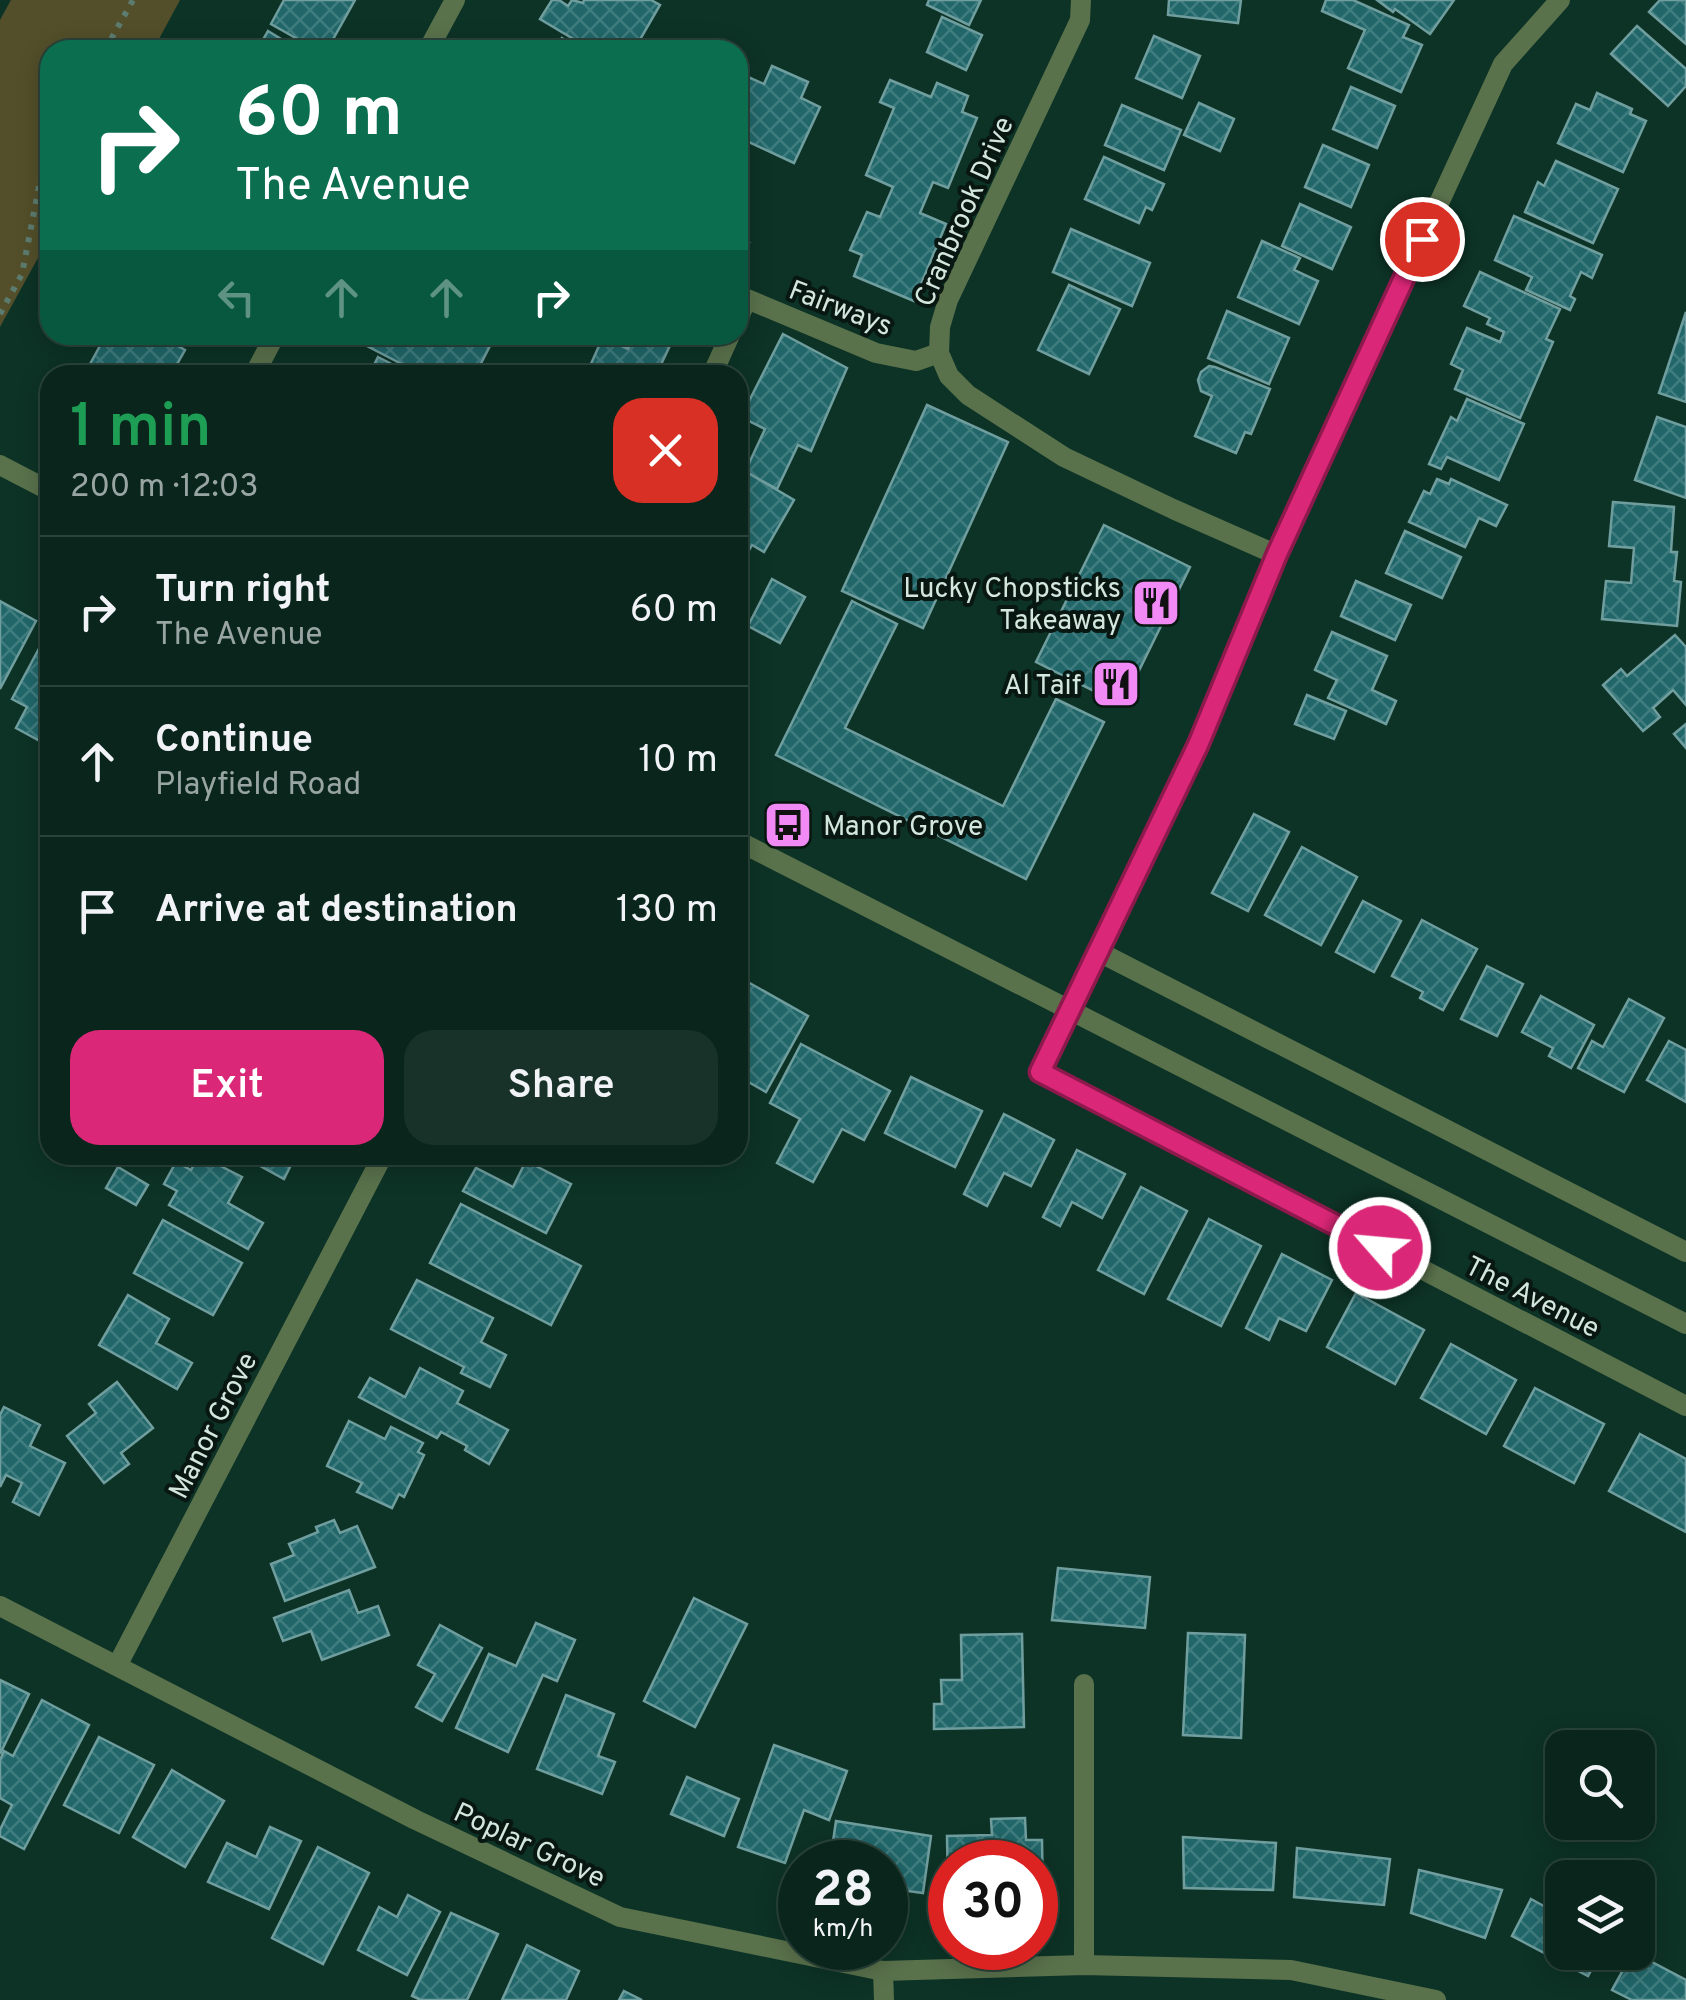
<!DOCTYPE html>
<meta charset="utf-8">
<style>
:root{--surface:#0a261c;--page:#183229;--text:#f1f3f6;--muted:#99a5a3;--line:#2a433b;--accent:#db2777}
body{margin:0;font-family:Overpass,sans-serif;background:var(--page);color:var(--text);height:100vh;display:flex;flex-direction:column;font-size:38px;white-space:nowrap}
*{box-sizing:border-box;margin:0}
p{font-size:32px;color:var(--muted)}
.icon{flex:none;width:55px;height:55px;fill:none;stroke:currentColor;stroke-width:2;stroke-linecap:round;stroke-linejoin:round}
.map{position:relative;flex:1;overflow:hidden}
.details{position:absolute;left:40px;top:365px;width:708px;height:800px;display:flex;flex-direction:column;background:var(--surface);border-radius:30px;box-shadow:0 5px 25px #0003,0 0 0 2px var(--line)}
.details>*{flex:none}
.banner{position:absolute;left:40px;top:40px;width:708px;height:305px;border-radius:30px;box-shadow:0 5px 25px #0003,0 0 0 2px var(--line);background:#0b6e4f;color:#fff;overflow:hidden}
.buttons{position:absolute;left:1545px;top:1730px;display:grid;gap:20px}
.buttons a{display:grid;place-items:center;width:110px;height:110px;border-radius:20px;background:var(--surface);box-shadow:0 5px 25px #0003,0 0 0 2px var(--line);font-size:50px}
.speed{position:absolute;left:778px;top:1840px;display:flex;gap:20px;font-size:50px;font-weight:700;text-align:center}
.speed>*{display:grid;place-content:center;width:130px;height:130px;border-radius:50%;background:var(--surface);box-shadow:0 5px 25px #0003,0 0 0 2px var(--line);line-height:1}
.speed small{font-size:25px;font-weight:400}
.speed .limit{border:15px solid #d22;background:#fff;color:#111}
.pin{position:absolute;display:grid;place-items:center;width:85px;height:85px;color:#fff;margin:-42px;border:5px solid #fff;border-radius:50%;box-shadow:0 2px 10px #0007}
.me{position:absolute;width:110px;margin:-55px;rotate:297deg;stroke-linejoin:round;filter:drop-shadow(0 0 8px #0008)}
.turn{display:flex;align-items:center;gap:35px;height:210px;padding:0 30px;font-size:45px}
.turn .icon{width:130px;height:130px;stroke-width:2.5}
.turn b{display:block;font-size:70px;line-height:85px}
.lanes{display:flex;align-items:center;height:95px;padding:0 30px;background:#0003;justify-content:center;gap:50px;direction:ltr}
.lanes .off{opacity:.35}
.round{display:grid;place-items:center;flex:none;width:105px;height:105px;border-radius:30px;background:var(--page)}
.head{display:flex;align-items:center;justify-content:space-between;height:170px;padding:0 30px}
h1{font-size:60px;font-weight:600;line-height:75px;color:#1e9e55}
.button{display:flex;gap:20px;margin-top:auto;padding:20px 30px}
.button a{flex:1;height:115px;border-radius:30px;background:var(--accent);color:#fff;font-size:40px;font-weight:600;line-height:115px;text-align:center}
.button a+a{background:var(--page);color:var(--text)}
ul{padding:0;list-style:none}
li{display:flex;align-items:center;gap:30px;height:150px;padding:0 30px;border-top:2px solid var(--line)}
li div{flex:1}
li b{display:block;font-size:38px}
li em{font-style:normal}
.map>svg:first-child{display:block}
</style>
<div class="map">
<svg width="1686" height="2000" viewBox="0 0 1686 2000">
<defs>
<pattern id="building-cross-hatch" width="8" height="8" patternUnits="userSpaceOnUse" patternTransform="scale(2.5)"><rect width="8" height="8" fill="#21676a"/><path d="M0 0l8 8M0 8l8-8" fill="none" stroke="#407d7f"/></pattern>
</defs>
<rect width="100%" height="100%" fill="#0d3326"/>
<polygon fill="#534f2a" points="11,0 180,0 153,50 50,50 50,236 0,327 0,20"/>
<g fill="url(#building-cross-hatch)" stroke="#709e9f" stroke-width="2.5">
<polygon points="284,0 355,0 327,50 317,50 271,24"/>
<polygon points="552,0 559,0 568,6 572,0 583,3 584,0 651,0 660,5 634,50 592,50 540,19"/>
<polygon points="929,0 981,0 969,25 927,5"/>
<polygon points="1169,0 1241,0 1238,23 1168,15"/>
<polygon points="1326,0 1353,0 1409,25 1403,37 1422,45 1401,92 1348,68 1365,30 1322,11"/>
<polygon points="1377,0 1454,0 1430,34 1395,9 1393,12"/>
<polygon points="1660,0 1686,0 1686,44 1649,12"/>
<polygon points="942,17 982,35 966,70 927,52"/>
<polygon points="1637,26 1686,69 1686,86 1668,106 1611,54"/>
<polygon points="268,31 296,48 294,50 257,50"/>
<polygon points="1154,36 1200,56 1182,98 1136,78"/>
<polygon points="562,38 583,50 554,50"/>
<polygon points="772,66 808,82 801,98 820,107 794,163 738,137 738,99 748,77 764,84"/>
<polygon points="890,80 931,97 937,83 968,96 962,112 977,118 948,188 933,182 920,213 946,224 914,301 854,276 862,255 850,250 867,212 880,217 893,187 866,175 894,108 880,102"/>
<polygon points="1351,87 1395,106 1377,148 1333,129"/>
<polygon points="1597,93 1632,109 1630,114 1646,121 1623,172 1558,143 1576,104 1590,110"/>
<polygon points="1199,103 1234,119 1220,151 1184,135"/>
<polygon points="1122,105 1181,130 1164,170 1105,145"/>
<polygon points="1323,145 1369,165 1351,207 1305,187"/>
<polygon points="1104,157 1164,184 1152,210 1146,207 1139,223 1085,199"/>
<polygon points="1556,161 1618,189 1593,243 1525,212 1538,182 1544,186"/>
<polygon points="1300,204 1351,227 1332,269 1282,246"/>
<polygon points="1514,216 1602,255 1592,278 1581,272 1570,296 1575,299 1570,310 1526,290 1532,277 1495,260"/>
<polygon points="1071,229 1150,263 1132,306 1053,272"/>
<polygon points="738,236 749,243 738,260"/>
<polygon points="1262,241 1300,258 1294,270 1318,281 1299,324 1238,297"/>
<polygon points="1480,272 1560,309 1546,339 1553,342 1520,418 1455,389 1463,370 1451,364 1467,328 1500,342 1504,332 1487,324 1490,318 1464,306"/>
<polygon points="1069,285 1120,309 1089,374 1038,350"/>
<polygon points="1227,311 1289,338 1269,384 1208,358"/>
<polygon points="1686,312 1686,402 1659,393"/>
<polygon points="783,334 847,368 811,451 798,445 777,489 745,472 765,429 741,417"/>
<polygon points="106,335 158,335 185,350 171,375 84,375"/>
<polygon points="370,335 391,335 404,342 408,335 483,335 493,340 475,375 459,369 456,375 423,375 365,345"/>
<polygon points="635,335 675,335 656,375 586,375 603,337 628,349"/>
<polygon points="378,357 413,375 369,375"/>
<polygon points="1209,366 1215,367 1270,389 1251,434 1245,432 1236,453 1195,436 1212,396 1201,391 1198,380 1201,372"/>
<polygon points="1467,399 1524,424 1499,480 1447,457 1441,469 1429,464 1451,417 1457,421"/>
<polygon points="927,405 1008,442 923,628 842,591"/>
<polygon points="1657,417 1686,427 1686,498 1635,480"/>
<polygon points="738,467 794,500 764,552 752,545 743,561 738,558"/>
<polygon points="1437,479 1449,484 1451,479 1507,505 1496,526 1479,518 1465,547 1409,522 1424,491 1430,494"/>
<polygon points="1613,502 1674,507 1671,552 1677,552 1674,581 1681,582 1677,626 1602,619 1606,581 1631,583 1634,548 1609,546"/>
<polygon points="1104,525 1190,567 1122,705 1036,662"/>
<polygon points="1405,531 1461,557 1442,598 1386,573"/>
<polygon points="772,579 805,597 780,643 748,626"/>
<polygon points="1356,581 1411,605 1395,640 1341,616"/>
<polygon points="0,601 36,621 0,689"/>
<polygon points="852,601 897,624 845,728 1003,806 1056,699 1104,722 1026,879 776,755"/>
<polygon points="1332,632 1387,656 1372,690 1396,701 1386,724 1328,698 1337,680 1315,670"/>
<polygon points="1675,635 1686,647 1686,705 1673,690 1653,708 1660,717 1643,731 1603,685 1621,669 1627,676"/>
<polygon points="43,641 50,644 50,722 40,741 16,728 27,707 12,699"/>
<polygon points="1307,695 1346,711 1334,739 1295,724"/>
<polygon points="1686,724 1686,748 1674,734"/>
<polygon points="1254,814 1289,832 1248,911 1212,893"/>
<polygon points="1302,847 1357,877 1321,945 1265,915"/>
<polygon points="1363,901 1401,921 1374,972 1336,952"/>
<polygon points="1422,920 1477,949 1443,1010 1420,998 1423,992 1392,976"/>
<polygon points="1487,966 1523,984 1497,1036 1461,1019"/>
<polygon points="746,981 808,1016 766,1092 738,1076 738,996"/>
<polygon points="1541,996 1594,1025 1571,1068 1549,1056 1553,1048 1522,1032"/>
<polygon points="1629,999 1664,1018 1624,1092 1578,1068 1592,1041 1603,1047"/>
<polygon points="1669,1041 1686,1050 1686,1102 1647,1080"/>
<polygon points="801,1044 890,1091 864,1140 842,1129 813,1182 777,1163 800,1119 770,1103"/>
<polygon points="911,1077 982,1111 955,1167 885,1133"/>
<polygon points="1004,1114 1054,1140 1031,1186 1004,1173 987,1206 964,1194"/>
<polygon points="1077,1150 1125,1174 1102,1218 1072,1202 1060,1226 1043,1217"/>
<polygon points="199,1155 242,1177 228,1203 263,1223 248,1249 169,1205 177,1191 164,1184 176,1162 191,1170"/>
<polygon points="240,1155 304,1155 299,1164 293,1161 284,1179"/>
<polygon points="562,1155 584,1155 579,1164"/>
<polygon points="526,1161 571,1184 546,1233 463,1191 476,1168 513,1187"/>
<polygon points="118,1167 148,1185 136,1205 106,1188"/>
<polygon points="1141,1187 1187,1211 1144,1294 1098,1270"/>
<polygon points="461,1204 581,1266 551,1325 430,1263"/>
<polygon points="1209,1219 1261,1246 1221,1326 1168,1299"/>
<polygon points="163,1220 242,1263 213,1315 134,1273"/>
<polygon points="1282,1254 1332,1280 1306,1331 1279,1318 1269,1340 1246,1328"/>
<polygon points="417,1280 493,1318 481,1342 506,1355 490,1387 461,1373 464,1367 391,1329"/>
<polygon points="1356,1293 1424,1330 1395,1384 1327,1347"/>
<polygon points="128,1295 169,1319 156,1343 192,1363 177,1389 99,1345"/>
<polygon points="1451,1344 1516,1380 1486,1434 1421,1398"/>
<polygon points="420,1368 463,1391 457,1403 508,1430 489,1464 465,1450 467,1446 441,1432 437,1438 359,1397 370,1378 405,1397"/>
<polygon points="117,1382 153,1428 121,1453 129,1464 104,1483 67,1436 96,1413 89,1404"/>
<polygon points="1535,1388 1604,1424 1574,1483 1504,1446"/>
<polygon points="4,1407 40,1425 30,1446 65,1463 39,1515 13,1502 22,1483 6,1475 0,1487 0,1415"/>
<polygon points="349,1421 385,1439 391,1427 423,1443 418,1452 424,1455 404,1497 399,1494 392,1508 357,1492 362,1483 327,1466"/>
<polygon points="1640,1434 1686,1459 1686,1532 1609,1491"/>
<polygon points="334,1520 340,1533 357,1526 375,1567 285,1601 271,1564 294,1555 289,1544 318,1532 316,1527"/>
<polygon points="1058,1568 1150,1577 1145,1628 1052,1620"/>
<polygon points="349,1590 358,1613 378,1606 389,1635 322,1660 311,1631 283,1641 274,1618"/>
<polygon points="694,1598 747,1624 695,1727 644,1701"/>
<polygon points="536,1623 575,1640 557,1681 543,1675 508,1752 456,1728 489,1654 516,1666"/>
<polygon points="440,1625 482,1648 442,1721 416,1707 435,1674 418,1665"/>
<polygon points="1188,1633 1245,1635 1241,1738 1183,1735"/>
<polygon points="1022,1634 1024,1727 934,1729 934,1704 942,1704 941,1680 962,1680 961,1635"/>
<polygon points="0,1680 29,1694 0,1754"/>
<polygon points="566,1695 614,1714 598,1756 615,1762 602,1794 537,1769"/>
<polygon points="42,1700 89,1725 24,1849 0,1836 0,1830 12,1805 0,1798 0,1760 4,1751 13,1756"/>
<polygon points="99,1737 154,1765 119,1833 64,1805"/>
<polygon points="774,1745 847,1771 829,1820 804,1810 785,1863 738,1847"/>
<polygon points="172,1770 224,1801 185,1867 133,1837"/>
<polygon points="687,1777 739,1799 724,1836 671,1814"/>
<polygon points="1025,1818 1026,1840 1042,1840 1043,1896 1035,1896 1035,1862 950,1862 950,1895 948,1895 947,1836 992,1835 991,1819"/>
<polygon points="836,1821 931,1836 923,1893 885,1888 885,1862 830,1862"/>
<polygon points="270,1827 301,1841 269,1909 208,1882 227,1843 256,1857"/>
<polygon points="1183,1837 1276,1843 1273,1890 1184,1888"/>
<polygon points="318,1847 369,1873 323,1964 272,1938"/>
<polygon points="1297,1848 1390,1859 1384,1905 1294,1897"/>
<polygon points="1419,1870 1502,1890 1485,1938 1411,1913"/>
<polygon points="408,1895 440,1912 407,1975 358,1950 379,1907 397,1917"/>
<polygon points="1531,1899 1562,1916 1562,1952 1601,1952 1588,1976 1512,1936"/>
<polygon points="451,1913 498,1934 467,2000 421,2000 412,1996"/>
<polygon points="527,1945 579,1971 566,2000 502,2000"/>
<polygon points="1633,1952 1686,1980 1686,2000 1632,2000 1612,1990"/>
<polygon points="624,1991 642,2000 619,2000"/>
</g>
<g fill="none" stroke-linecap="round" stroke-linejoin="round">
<g stroke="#5d7c70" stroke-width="6" stroke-dasharray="5 8" stroke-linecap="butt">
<polyline points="105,50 133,0"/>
<polyline points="0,314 22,274 44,161 50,149"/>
</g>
<g stroke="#5a724c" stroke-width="20">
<polyline points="1081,0 1080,20 948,300 940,327 939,353 949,376 968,395 1064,457 1173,509 1277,555"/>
<polyline points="1560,0 1503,64 1277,555 1198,745 1041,1072 1686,1406"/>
<polyline points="428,50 455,0"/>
<polyline points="738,319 747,299 876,353 916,361 939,353"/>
<polyline points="254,375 275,335"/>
<polyline points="712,375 730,335"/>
<polyline points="1099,952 1686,1252"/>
<polyline points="0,1606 416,1820 620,1917 883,1971 1084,1965 1291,1970 1436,2000"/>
<polyline points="117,1666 383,1155"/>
<polyline points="1084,1965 1084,1684"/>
<polyline points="883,1971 884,2000"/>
</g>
<g stroke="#5a724c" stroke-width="20">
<polyline points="0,465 50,491"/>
<polyline points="738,841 1686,1324"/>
</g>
</g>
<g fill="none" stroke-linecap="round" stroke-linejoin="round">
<g stroke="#8e194d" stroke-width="25">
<polyline id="route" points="1380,1248 1040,1072 1198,745 1277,554 1422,239"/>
</g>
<use href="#route" stroke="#db2777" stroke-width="18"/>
</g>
<defs>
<g id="restaurant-square" transform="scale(2.5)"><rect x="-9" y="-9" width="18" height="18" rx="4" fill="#f18af4" stroke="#081711"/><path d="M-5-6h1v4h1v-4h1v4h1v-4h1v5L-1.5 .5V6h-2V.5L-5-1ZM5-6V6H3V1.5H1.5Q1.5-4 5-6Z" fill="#111"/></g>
<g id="bus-square" transform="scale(2.5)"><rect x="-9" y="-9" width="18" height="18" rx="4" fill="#f18af4" stroke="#081711"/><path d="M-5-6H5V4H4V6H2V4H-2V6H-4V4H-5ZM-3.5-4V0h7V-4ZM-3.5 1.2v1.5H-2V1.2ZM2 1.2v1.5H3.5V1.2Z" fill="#111"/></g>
</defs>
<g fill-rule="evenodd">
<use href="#restaurant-square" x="1156" y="603"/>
<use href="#restaurant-square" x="1116" y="684"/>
<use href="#bus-square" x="788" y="825"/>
</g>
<g text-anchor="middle" stroke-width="8" stroke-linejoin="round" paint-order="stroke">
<g font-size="28" fill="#d3e7de" stroke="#081711">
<text transform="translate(963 211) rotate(-66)" y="10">Cranbrook Drive</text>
<text transform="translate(841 307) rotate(21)" y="10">Fairways</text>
<text transform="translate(1533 1296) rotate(27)" y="10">The Avenue</text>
<text transform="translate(212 1425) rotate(-63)" y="10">Manor Grove</text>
<text transform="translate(530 1844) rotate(25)" y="10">Poplar Grove</text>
</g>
<g font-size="28" fill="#d3e7de" stroke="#081711" text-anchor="end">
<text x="1121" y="597">Lucky Chopsticks<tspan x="1121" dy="32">Takeaway</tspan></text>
<text x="1081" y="694">Al Taif</text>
<text x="823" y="835" text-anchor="start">Manor Grove</text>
</g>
</g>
</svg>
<div class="buttons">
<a><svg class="icon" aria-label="search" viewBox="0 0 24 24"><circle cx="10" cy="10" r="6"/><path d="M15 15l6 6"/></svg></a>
<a><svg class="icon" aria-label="layers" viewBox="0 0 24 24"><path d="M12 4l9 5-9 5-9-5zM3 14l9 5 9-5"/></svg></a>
</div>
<div class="speed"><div>28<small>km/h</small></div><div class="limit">30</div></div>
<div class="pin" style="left:1422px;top:239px;background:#d93025"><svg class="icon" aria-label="arrive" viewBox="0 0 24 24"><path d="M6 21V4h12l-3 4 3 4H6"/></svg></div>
<svg class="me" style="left:1380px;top:1248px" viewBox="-20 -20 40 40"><circle r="17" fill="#db2777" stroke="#fff" stroke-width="3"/><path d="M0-11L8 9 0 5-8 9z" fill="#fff"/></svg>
<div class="banner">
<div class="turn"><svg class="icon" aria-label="right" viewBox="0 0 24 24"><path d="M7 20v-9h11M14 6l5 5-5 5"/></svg><div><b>60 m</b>The Avenue</div></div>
<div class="lanes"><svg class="icon off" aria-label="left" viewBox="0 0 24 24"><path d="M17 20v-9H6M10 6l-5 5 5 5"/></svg><svg class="icon off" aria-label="ahead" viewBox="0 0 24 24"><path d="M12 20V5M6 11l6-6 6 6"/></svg><svg class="icon off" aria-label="ahead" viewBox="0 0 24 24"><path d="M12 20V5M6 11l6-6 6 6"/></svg><svg class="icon" aria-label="right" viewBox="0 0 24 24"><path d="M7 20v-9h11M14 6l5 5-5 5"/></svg></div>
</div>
<section class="details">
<div class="head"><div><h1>1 min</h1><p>200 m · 12:03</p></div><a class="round" style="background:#d93025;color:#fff"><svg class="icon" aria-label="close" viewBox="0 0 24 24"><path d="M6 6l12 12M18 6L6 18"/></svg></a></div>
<ul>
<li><svg class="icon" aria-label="right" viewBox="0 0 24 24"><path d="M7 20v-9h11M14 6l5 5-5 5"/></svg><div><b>Turn right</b><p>The Avenue</p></div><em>60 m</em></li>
<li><svg class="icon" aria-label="ahead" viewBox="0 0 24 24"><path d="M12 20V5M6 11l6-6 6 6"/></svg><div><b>Continue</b><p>Playfield Road</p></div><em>10 m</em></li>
<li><svg class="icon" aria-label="arrive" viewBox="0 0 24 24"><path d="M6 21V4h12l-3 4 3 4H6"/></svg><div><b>Arrive at destination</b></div><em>130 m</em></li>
</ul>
<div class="button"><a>Exit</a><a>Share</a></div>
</section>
</div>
